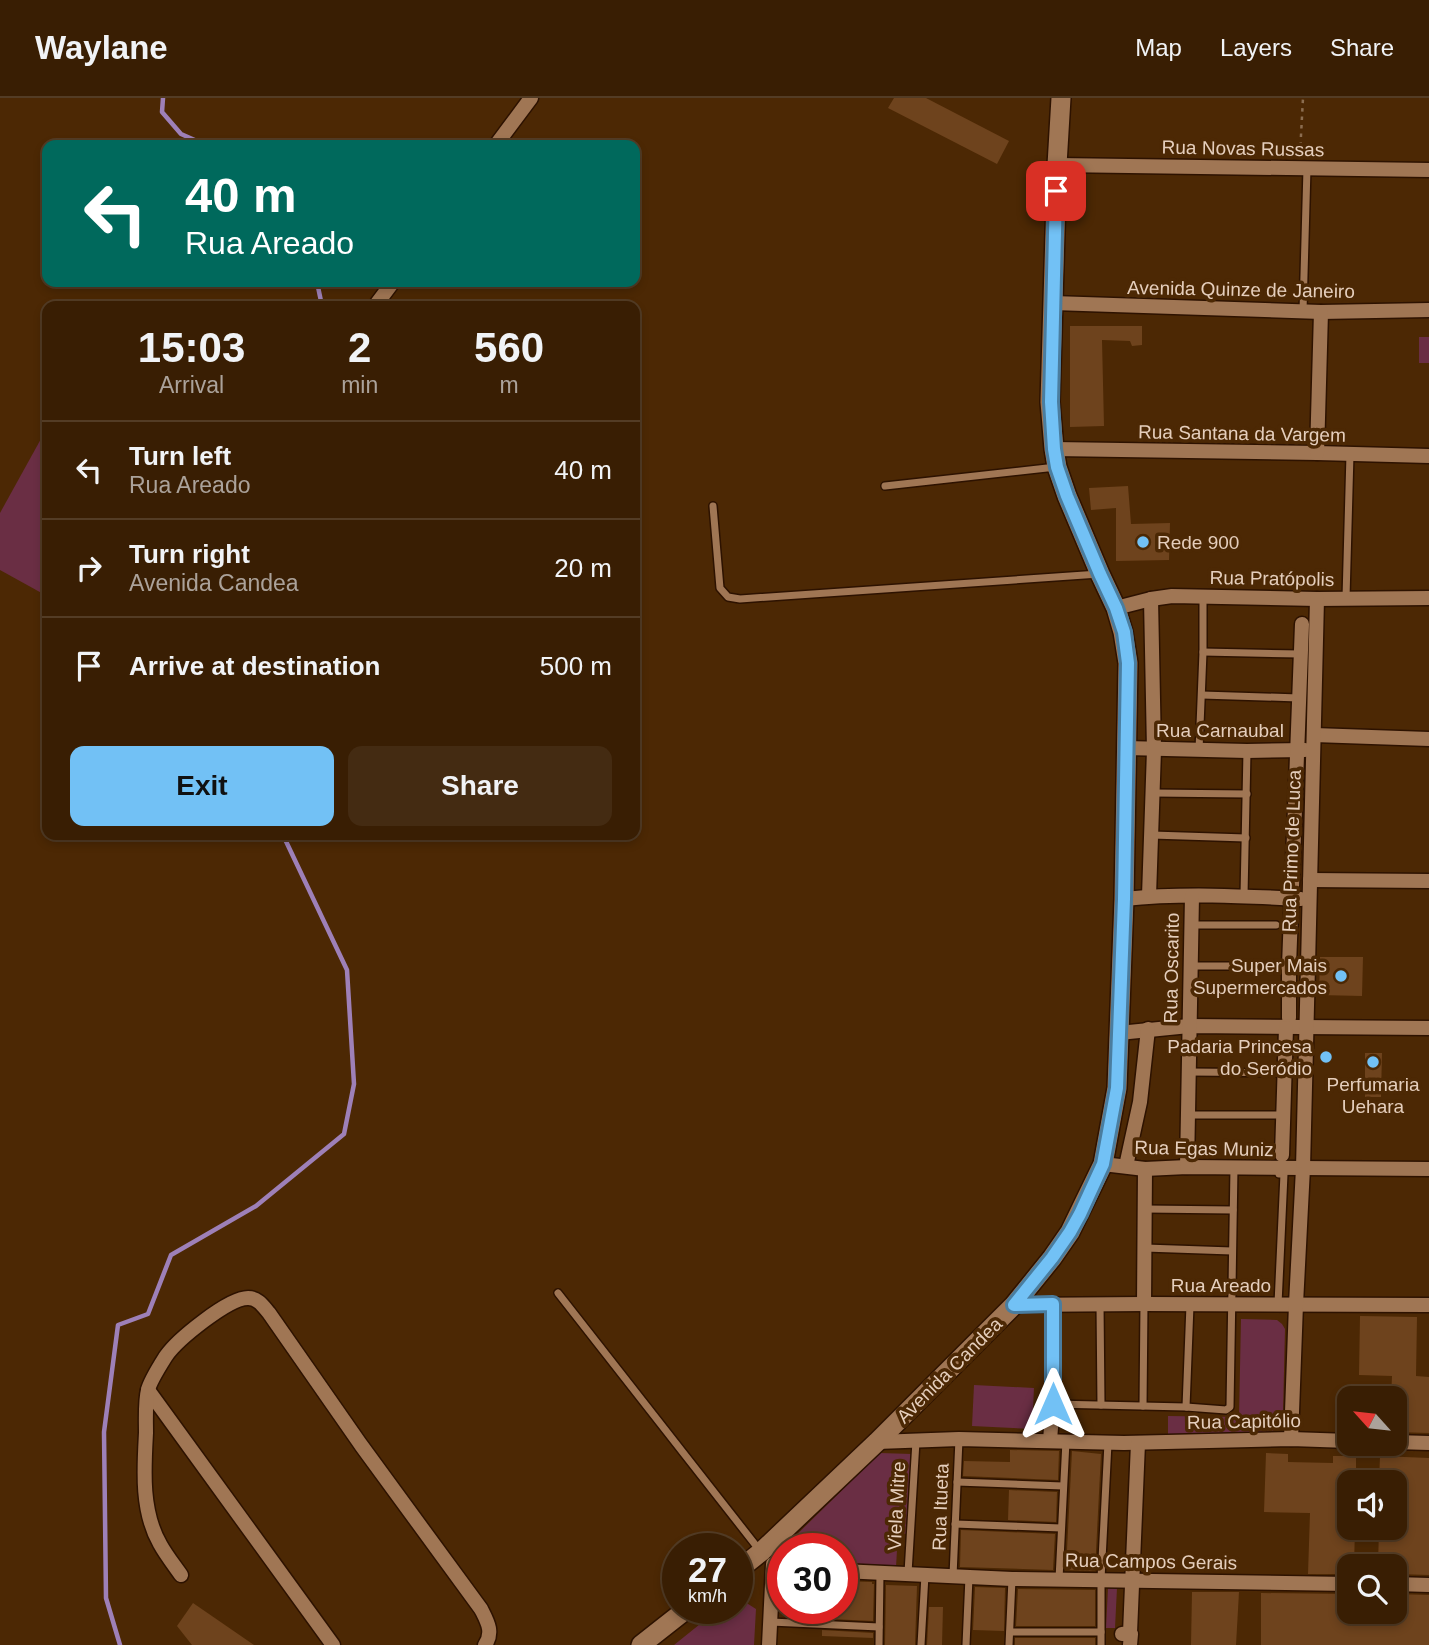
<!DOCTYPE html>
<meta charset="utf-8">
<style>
:root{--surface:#391e03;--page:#442b12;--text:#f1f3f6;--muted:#aba29a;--line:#533c25;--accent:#72c1f5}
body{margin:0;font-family:Arial,sans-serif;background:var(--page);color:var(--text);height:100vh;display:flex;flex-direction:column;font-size:26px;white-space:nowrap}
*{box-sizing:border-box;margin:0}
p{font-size:23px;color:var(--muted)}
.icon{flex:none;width:38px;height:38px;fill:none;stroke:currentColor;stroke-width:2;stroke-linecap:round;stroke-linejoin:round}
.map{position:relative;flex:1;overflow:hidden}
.sheet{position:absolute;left:42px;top:203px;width:598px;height:539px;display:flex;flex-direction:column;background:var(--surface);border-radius:14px;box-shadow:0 4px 10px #0003,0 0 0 2px var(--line)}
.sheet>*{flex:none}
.banner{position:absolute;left:42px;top:42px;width:598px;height:147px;border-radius:14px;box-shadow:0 4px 10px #0003,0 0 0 2px var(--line);background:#00695c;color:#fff;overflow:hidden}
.needle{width:46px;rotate:297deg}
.tools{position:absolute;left:1337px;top:1288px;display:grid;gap:14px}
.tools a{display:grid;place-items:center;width:70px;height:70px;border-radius:14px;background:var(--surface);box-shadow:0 4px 10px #0003,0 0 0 2px var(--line);font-size:35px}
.speed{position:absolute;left:662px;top:1435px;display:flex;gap:14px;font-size:35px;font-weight:700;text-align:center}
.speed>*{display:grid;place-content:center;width:91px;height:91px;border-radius:50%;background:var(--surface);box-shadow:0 4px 10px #0003,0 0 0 2px var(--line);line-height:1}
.speed small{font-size:18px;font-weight:400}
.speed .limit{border:10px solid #d22;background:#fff;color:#111}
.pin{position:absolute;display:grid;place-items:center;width:60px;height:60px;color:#fff;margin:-30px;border-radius:14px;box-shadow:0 4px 10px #0006}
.me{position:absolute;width:77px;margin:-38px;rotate:0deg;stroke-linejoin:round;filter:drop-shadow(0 0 5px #0008)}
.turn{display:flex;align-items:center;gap:24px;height:147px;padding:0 28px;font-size:32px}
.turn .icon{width:91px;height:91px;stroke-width:2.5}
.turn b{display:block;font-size:49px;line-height:60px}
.eta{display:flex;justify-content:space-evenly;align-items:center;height:119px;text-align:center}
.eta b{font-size:42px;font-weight:800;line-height:49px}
.cta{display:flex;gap:14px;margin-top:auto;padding:14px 28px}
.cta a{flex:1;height:80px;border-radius:14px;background:var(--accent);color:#111;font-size:28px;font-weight:800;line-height:80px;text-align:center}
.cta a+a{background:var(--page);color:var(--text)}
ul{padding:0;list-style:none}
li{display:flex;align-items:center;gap:21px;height:98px;padding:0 28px;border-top:2px solid var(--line)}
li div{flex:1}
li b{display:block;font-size:26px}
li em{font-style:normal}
header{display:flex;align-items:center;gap:42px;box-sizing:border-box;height:98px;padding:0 35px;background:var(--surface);border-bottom:2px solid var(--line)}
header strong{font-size:33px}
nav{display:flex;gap:38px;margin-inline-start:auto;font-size:24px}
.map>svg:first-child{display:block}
</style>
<header>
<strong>Waylane</strong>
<nav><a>Map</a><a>Layers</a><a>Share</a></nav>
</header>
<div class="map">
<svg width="1429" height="1547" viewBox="0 0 1429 1547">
<rect width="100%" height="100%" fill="#4c2804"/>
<g fill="#6a2e44">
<rect x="1419" y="239" width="10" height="26"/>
<polygon points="47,330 47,498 0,472 0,415"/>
<path d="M1241 1221 1277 1222 1282 1226 1285 1231 1283 1315C1280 1325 1276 1331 1268 1337L1168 1338V1318L1239 1319Z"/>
<polygon points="974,1287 1034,1290 1032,1331 972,1328"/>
<polygon points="880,1355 912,1356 907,1436 898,1435 896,1469 842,1469 842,1451 782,1451 782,1468 777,1468 778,1455"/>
<polygon points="1108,1490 1117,1490 1115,1530 1106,1530"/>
<polygon points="737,1499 756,1511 754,1547 674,1547 720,1510 737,1510"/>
</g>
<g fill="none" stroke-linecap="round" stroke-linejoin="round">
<g stroke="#9e80b8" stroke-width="4.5">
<polyline points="163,0 162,14 181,36 206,47"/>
<polyline points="317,184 322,208"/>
<polyline points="120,1547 106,1500 104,1334 118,1227 148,1216 171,1157 256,1108 344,1036 354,986 347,872 283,737"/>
</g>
</g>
<g fill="#6e431d">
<polygon points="894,0 926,0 1009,43 997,66 888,10"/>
<polygon points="1070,228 1142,228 1142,247 1132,248 1130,243 1102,242 1104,328 1070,329"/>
<polygon points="1128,388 1131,426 1170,425 1169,462 1116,463 1116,410 1091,412 1089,390"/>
<polygon points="1320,859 1363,859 1362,898 1319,897"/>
<polygon points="1365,955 1382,955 1381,999 1365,999"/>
<polygon points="1360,1218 1417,1219 1416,1278 1429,1279 1429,1335 1395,1334 1395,1300 1391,1300 1392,1278 1359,1277"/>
<polygon points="1010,1352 1059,1353 1058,1382 963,1378 964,1363 1010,1364"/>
<polygon points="1072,1353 1101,1356 1095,1473 1066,1472"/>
<polygon points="1266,1355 1288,1356 1288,1364 1333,1365 1333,1358 1356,1358 1356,1384 1349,1384 1349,1430 1355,1430 1354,1468 1349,1468 1349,1476 1308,1476 1310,1415 1264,1414"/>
<polygon points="1380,1358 1429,1360 1429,1477 1395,1476 1395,1468 1378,1468 1379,1430 1395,1430 1395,1384 1379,1384"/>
<polygon points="1009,1392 1057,1394 1056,1424 1008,1422"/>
<polygon points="961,1432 1055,1436 1053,1472 960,1469"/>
<polygon points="842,1483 872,1484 872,1486 874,1486 873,1523 787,1519 787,1510 842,1510"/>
<polygon points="886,1487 917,1488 915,1547 885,1547"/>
<polygon points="975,1489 1005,1490 1004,1533 973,1532"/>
<polygon points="1018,1491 1095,1492 1095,1528 1016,1528"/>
<polygon points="1192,1494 1239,1494 1236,1547 1191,1547"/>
<polygon points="1261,1495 1349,1496 1349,1514 1395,1514 1395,1496 1429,1497 1429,1547 1261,1547"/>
<polygon points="193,1505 254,1547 192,1547 177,1528"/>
<polygon points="929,1509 943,1509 942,1547 927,1547"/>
<polygon points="822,1532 873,1535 873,1540 822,1538"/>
<rect x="1015" y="1540" width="80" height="7"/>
</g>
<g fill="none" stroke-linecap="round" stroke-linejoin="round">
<g stroke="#2d1200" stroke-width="10">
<g id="service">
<polyline points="1303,213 1307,70"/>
<polyline points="885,388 1056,369"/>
<polyline points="713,408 720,490 728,499 740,501 1099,476"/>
<polyline points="1346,500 1350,356"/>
<polyline points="1203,554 1300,556"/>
<polyline points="1202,597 1299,600"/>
<polyline points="1199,652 1203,554 1203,498"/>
<polyline points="1153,695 1247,696"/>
<polyline points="1152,737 1246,740"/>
<polyline points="1244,798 1247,653"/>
<polyline points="1192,827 1276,827"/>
<polyline points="1191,868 1289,868"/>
<polyline points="1189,974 1286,975"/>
<polyline points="1188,1017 1284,1017"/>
<polyline points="1145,1111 1233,1112"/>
<polyline points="1145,1150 1232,1153"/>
<polyline points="558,1195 761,1454"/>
<polyline points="1100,1206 1101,1307"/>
<polyline points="1278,1206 1284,1076 1279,1076"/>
<polyline points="1053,1306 1186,1309 1226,1312 1230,1309 1234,1070"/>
<polyline points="1143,1308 1144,1206"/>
<polyline points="1186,1309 1190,1207"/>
<polyline points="957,1384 1063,1388"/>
<polyline points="955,1426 1061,1430"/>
<polyline points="908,1475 916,1343"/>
<polyline points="953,1478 959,1341"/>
<polyline points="1059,1481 1066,1343"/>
<polyline points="771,1524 879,1529"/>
<polyline points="1010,1534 1101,1534"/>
<polyline points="879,1547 880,1475"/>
<polyline points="921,1547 925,1477"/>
<polyline points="966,1547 969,1479"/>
<polyline points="1009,1547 1012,1481"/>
<polyline points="1101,1547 1101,1481 1108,1345"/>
</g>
</g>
<g stroke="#2d1200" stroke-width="17">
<g id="minor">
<polyline points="496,47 531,0"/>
<polyline points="1057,67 1429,72"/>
<polyline points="1053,205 1321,214 1429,212"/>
<polyline points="375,208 393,184"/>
<polyline points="1054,351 1317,355 1429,358"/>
<polyline points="1317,355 1321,214"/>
<polyline points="1116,510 1151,501 1172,498 1317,501 1429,500"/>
<polyline points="1314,637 1429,641"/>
<polyline points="1126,650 1247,653 1305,652"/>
<polyline points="1310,782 1429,783"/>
<polyline points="1149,798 1154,652 1151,501"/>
<path d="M1124 801C1182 795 1242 798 1301 801"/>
<polyline points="1289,920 1289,868 1302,526"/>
<polyline points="1119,935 1189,928 1429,930"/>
<polyline points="1282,1057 1286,930"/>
<polyline points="1103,1066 1145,1071 1187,1069 1429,1071"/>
<polyline points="1126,1068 1140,1004 1148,931"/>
<polyline points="1187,1069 1192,798"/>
<polyline points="1144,1206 1145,1071"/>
<polyline points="1014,1207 1144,1206 1429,1207"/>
<polyline points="148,1292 333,1547"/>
<polyline points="1291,1341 1296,1206 1303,1070 1317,501"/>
<polyline points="1050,1342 1053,1306 1053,1206"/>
<polyline points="877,1344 959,1341 1124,1345 1291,1341 1349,1343"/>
<polyline points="1395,1344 1429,1345"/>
<polyline points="842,1473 1012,1481 1349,1486"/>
<path d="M181 1477C174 1467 166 1457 160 1446 141 1413 144 1371 146 1335 146 1322 145 1303 148 1292 150 1283 161 1266 166 1258 177 1242 228 1200 248 1200 258 1200 263 1208 269 1215L361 1347 481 1511C487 1523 494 1534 485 1547"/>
<polyline points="1395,1486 1429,1487"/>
<polyline points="769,1547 773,1466"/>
<polyline points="1130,1547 1131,1536 1122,1536 1130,1535 1138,1345"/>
</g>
</g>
<g stroke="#2d1200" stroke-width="22">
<g id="secondary">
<polyline points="737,1473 761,1454 877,1344 1014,1207 1052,1160 1070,1134 1103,1066 1117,990 1124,801 1128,565 1123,534 1116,510 1100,476 1067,398 1057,369 1054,351 1050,304 1057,67 1061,0"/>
<polyline points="641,1547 688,1510"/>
</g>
</g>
<polyline stroke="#8b6d50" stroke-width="2.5" stroke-dasharray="3.5 5" stroke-linecap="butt" points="1300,56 1303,0"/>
<use href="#service" stroke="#a07654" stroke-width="7"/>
<use href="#minor" stroke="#a07654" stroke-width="14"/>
<use href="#secondary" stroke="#a07654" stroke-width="19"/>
</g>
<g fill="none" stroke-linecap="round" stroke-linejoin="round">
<g stroke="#4a7d9f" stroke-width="18">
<polyline id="route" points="1053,1306 1053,1206 1014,1207 1052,1160 1070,1134 1080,1116 1103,1066 1117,990 1124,801 1128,565 1124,534 1116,510 1100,476 1067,398 1057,369 1054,351 1051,304 1056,93"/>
</g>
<use href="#route" stroke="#72c1f5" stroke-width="12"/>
</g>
<g fill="#72c1f5" stroke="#4c2804" stroke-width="2.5">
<circle cx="1143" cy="444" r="7"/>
<circle cx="1341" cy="878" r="7"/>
<circle cx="1326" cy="959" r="7"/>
<circle cx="1373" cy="964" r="7"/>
</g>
<g text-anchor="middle" stroke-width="7" stroke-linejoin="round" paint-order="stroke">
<g font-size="19" fill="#e5cebc" stroke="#4c2804">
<text transform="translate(1243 50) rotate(1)" y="7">Rua Novas Russas</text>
<text transform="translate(1241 191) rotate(1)" y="7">Avenida Quinze de Janeiro</text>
<text transform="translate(1242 335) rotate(1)" y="7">Rua Santana da Vargem</text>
<text transform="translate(1272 480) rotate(1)" y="7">Rua Pratópolis</text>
<text x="1220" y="639">Rua Carnaubal</text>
<text transform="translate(1291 753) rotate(-88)" y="7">Rua Primo de Luca</text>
<text transform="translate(1171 870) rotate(-89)" y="7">Rua Oscarito</text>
<text transform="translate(1204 1050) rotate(1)" y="7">Rua Egas Muniz</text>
<text x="1221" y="1194">Rua Areado</text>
<text transform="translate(949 1272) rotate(-45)" y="7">Avenida Candea</text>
<text transform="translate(1244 1323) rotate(-1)" y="7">Rua Capitólio</text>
<text transform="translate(896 1408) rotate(-87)" y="7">Viela Mitre</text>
<text transform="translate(940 1409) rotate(-88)" y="7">Rua Itueta</text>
<text transform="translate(1151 1463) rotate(1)" y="7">Rua Campos Gerais</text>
</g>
<g font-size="19" fill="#e5cebc" stroke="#4c2804" text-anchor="end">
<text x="1157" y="451" text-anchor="start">Rede 900</text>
<text x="1327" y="874">Super Mais<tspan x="1327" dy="22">Supermercados</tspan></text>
<text x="1312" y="955">Padaria Princesa<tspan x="1312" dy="22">do Seródio</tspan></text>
<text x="1373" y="993" text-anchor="middle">Perfumaria<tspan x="1373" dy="22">Uehara</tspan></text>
</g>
</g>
</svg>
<div class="tools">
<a><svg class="needle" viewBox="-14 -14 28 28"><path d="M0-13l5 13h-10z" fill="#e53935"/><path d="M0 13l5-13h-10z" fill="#aba29a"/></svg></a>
<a><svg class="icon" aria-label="sound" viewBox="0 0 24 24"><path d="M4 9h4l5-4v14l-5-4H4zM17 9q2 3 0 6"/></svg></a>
<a><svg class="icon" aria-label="search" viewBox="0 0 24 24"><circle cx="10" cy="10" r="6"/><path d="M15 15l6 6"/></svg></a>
</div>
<div class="speed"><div>27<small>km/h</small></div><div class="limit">30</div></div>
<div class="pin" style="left:1056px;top:93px;background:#d93025"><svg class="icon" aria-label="arrive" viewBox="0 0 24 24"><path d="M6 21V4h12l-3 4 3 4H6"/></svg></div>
<svg class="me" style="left:1053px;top:1306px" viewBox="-20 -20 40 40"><path d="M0-17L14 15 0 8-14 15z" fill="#72c1f5" stroke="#fff" stroke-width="4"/></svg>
<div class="banner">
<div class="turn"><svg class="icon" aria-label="left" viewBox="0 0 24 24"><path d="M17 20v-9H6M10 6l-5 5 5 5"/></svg><div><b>40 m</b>Rua Areado</div></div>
</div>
<section class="sheet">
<div class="eta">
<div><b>15:03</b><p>Arrival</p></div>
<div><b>2</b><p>min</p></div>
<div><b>560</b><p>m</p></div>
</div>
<ul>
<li><svg class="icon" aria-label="left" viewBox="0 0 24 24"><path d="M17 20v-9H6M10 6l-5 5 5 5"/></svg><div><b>Turn left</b><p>Rua Areado</p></div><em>40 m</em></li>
<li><svg class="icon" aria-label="right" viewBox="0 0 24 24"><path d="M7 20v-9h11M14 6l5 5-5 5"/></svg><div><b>Turn right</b><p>Avenida Candea</p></div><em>20 m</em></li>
<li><svg class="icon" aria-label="arrive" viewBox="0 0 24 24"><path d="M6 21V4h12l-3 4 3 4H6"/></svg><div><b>Arrive at destination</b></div><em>500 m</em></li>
</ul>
<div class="cta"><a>Exit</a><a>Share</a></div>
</section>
</div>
